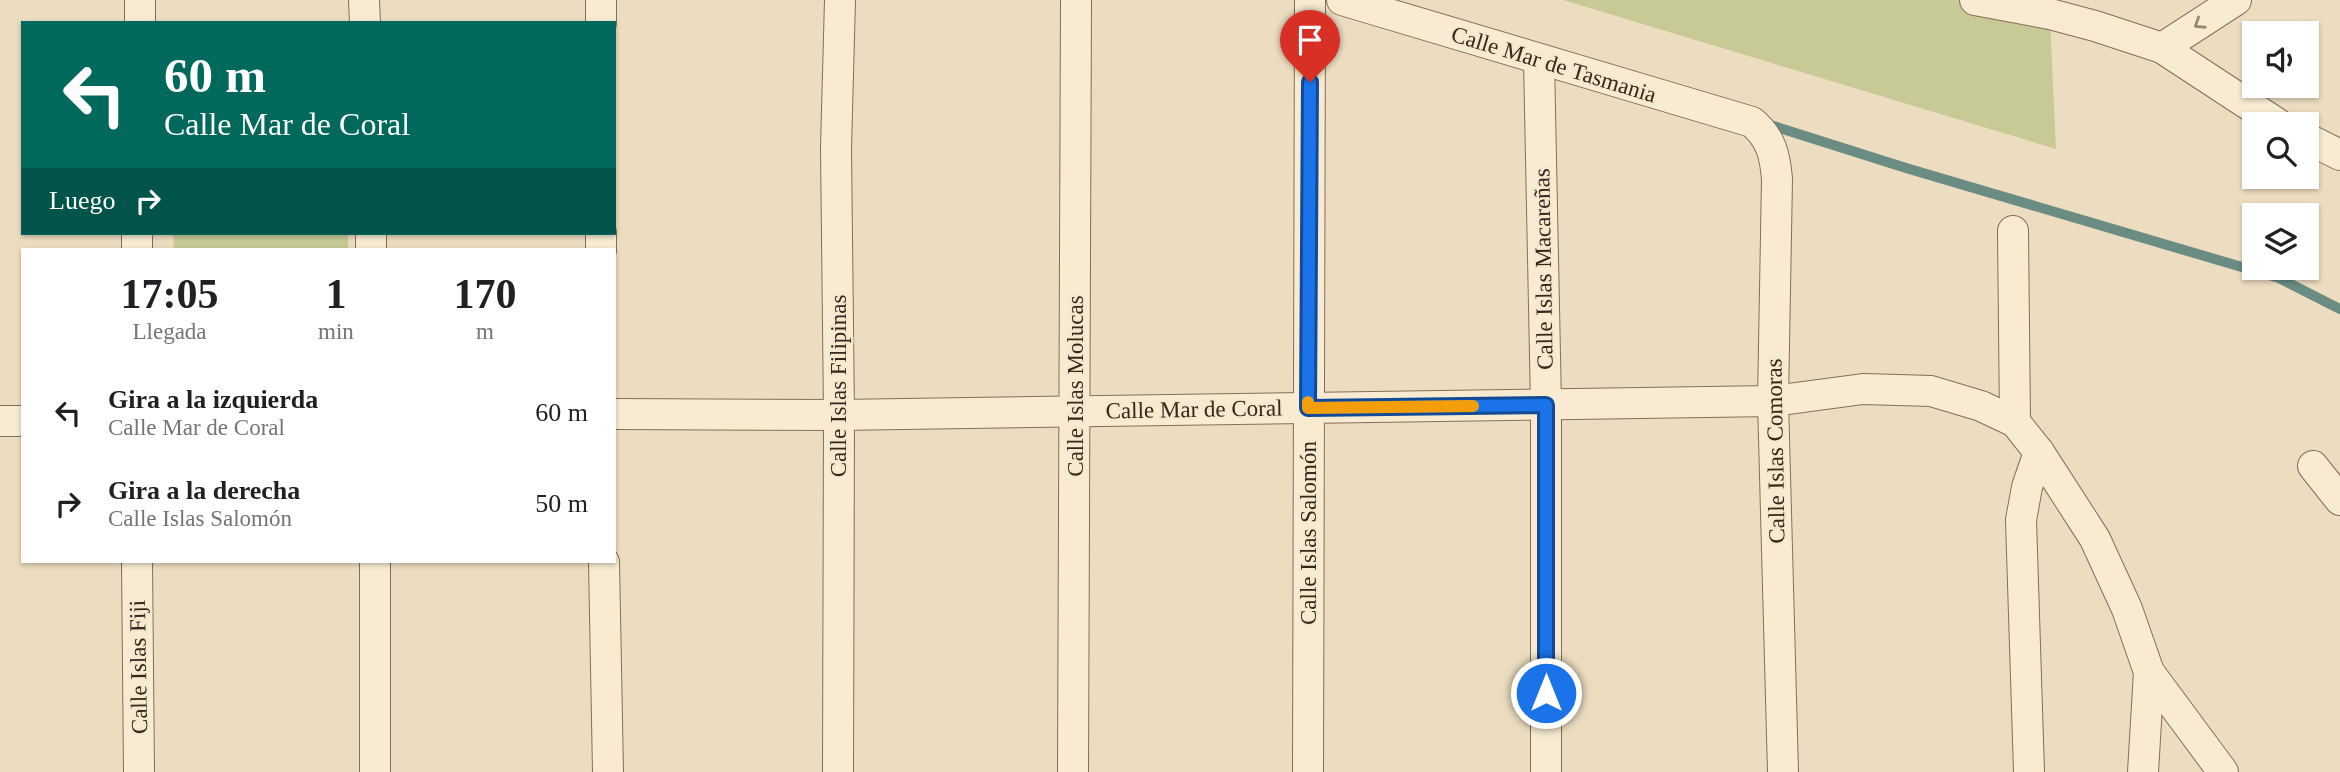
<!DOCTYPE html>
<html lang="es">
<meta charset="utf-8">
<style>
:root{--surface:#fff;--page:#f2f2f2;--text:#202124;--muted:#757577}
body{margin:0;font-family:Georgia,serif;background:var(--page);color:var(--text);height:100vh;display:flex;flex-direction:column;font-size:26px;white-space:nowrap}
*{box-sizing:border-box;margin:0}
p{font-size:23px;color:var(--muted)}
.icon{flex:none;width:38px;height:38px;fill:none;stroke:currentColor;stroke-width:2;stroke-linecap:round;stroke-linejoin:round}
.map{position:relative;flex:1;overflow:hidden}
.sheet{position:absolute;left:21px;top:248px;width:595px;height:315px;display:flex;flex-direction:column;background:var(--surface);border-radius:0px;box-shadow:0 2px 5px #0004}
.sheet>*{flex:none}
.top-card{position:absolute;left:21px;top:21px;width:595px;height:214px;border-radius:0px;box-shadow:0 2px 5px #0004;background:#00695c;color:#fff;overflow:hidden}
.tools{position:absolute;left:2242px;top:21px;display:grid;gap:14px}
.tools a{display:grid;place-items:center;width:77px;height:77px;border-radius:0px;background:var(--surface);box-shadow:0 2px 5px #0004;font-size:35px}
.pin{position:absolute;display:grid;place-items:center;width:60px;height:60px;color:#fff;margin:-72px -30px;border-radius:50% 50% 50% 0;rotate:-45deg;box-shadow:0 0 7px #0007}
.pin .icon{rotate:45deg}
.me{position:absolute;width:77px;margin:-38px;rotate:0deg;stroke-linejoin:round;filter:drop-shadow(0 0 5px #0008)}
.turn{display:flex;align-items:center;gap:24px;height:147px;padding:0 28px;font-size:32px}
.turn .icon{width:91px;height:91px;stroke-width:2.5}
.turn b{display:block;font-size:49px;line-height:60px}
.then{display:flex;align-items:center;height:66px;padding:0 28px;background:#0003;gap:14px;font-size:26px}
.eta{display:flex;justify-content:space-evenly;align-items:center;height:119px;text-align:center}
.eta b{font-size:42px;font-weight:700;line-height:49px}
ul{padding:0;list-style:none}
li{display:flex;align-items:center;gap:21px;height:91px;padding:0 28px}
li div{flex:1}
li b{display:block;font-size:26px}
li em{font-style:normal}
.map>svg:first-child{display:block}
</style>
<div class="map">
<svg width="2340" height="772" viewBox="0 0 2340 772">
<rect width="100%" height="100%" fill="#edddc0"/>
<g fill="#c7ca94">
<polygon points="1563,0 2049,0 2056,149"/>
<polygon points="173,233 348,233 348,250 174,250"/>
</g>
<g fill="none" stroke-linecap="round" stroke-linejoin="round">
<polyline stroke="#6a8c82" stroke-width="10" points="1764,123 1906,168 2279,278 2340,309"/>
<g stroke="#856e58" stroke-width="32">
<g id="street">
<polyline points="364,0 365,23"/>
<polyline points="601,0 601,23"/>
<path d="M1342 0 1752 122C1771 138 1775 155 1777 179L1773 401 1783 772"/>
<polyline points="1975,0 2050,14 2095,26 2162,48 2278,124"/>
<polyline points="140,23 140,0"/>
<polyline points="2162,48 2236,0"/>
<polyline points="1539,60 1546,405 1546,772"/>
<polyline points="2306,138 2340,155"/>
<polyline points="2013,231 2015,422"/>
<polyline points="371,233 371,250"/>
<polyline points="601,233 601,250"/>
<polyline points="137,250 137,233"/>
<polyline points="614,414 839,415 1773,401 1863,389 1931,391 1981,406 2015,422 2039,452 2095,539 2127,609 2149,672 2223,772"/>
<polyline points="0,421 23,421"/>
<polyline points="2313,466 2340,500"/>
<polyline points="137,562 139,772"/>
<polyline points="604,562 608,772"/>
<polyline points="375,772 375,562"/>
<polyline points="838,772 839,415 836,148 840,0"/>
<polyline points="1073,772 1076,0"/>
<polyline points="1308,772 1310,0"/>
<polyline points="2029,772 2021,520 2027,487 2039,452"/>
<polyline points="2143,772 2149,672"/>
</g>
</g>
<use href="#street" stroke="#f8ebd2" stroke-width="30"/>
</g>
<defs><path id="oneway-chevron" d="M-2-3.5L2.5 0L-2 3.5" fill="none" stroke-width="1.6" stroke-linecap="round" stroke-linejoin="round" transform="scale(1.75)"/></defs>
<use stroke="#968977" href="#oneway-chevron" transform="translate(2199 24) rotate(147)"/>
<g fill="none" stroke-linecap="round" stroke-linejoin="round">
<g stroke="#114b97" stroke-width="18">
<polyline id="route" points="1310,82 1308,408 1546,405 1546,693"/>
</g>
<use href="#route" stroke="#1a73e8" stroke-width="12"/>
<polyline stroke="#f59e0b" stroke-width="12" points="1308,402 1308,408 1473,406"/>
</g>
<g text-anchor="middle" stroke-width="5" stroke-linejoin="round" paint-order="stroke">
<g font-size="23" fill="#35271c" stroke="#f4e8cf">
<text transform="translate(1554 64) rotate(17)" y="8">Calle Mar de Tasmania</text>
<text transform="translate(1543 269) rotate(-91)" y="8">Calle Islas Macareñas</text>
<text transform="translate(838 386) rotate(-90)" y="8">Calle Islas Filipinas</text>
<text transform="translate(1075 386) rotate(-90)" y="8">Calle Islas Molucas</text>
<text transform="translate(1194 409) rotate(-1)" y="8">Calle Mar de Coral</text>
<text transform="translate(1775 451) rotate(-91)" y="8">Calle Islas Comoras</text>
<text transform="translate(1308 533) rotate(-90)" y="8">Calle Islas Salomón</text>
<text transform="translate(138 667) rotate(-91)" y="8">Calle Islas Fiji</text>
</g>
</g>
</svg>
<div class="tools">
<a><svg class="icon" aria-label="sound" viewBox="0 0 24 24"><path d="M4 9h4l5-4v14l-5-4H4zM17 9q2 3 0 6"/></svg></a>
<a><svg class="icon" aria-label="search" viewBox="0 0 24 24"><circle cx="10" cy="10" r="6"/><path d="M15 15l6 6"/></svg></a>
<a><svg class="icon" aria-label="layers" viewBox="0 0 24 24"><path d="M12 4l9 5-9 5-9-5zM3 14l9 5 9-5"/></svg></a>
</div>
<div class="pin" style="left:1310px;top:82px;background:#d93025"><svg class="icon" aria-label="arrive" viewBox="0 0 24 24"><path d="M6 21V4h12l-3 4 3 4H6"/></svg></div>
<svg class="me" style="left:1546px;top:693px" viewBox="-20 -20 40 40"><circle r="17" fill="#1a73e8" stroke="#fff" stroke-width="3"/><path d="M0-11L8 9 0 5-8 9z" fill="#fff"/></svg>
<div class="top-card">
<div class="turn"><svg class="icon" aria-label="left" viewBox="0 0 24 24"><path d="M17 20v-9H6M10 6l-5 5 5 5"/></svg><div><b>60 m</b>Calle Mar de Coral</div></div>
<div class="then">Luego<svg class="icon" aria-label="right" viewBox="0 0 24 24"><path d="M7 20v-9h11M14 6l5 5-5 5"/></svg></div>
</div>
<section class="sheet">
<div class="eta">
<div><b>17:05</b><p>Llegada</p></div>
<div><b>1</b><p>min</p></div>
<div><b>170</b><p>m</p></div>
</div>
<ul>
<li><svg class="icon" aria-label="left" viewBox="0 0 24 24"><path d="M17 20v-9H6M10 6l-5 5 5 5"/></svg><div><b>Gira a la izquierda</b><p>Calle Mar de Coral</p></div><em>60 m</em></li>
<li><svg class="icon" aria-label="right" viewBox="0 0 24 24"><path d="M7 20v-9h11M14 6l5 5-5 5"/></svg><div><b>Gira a la derecha</b><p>Calle Islas Salomón</p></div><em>50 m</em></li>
</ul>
</section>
</div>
